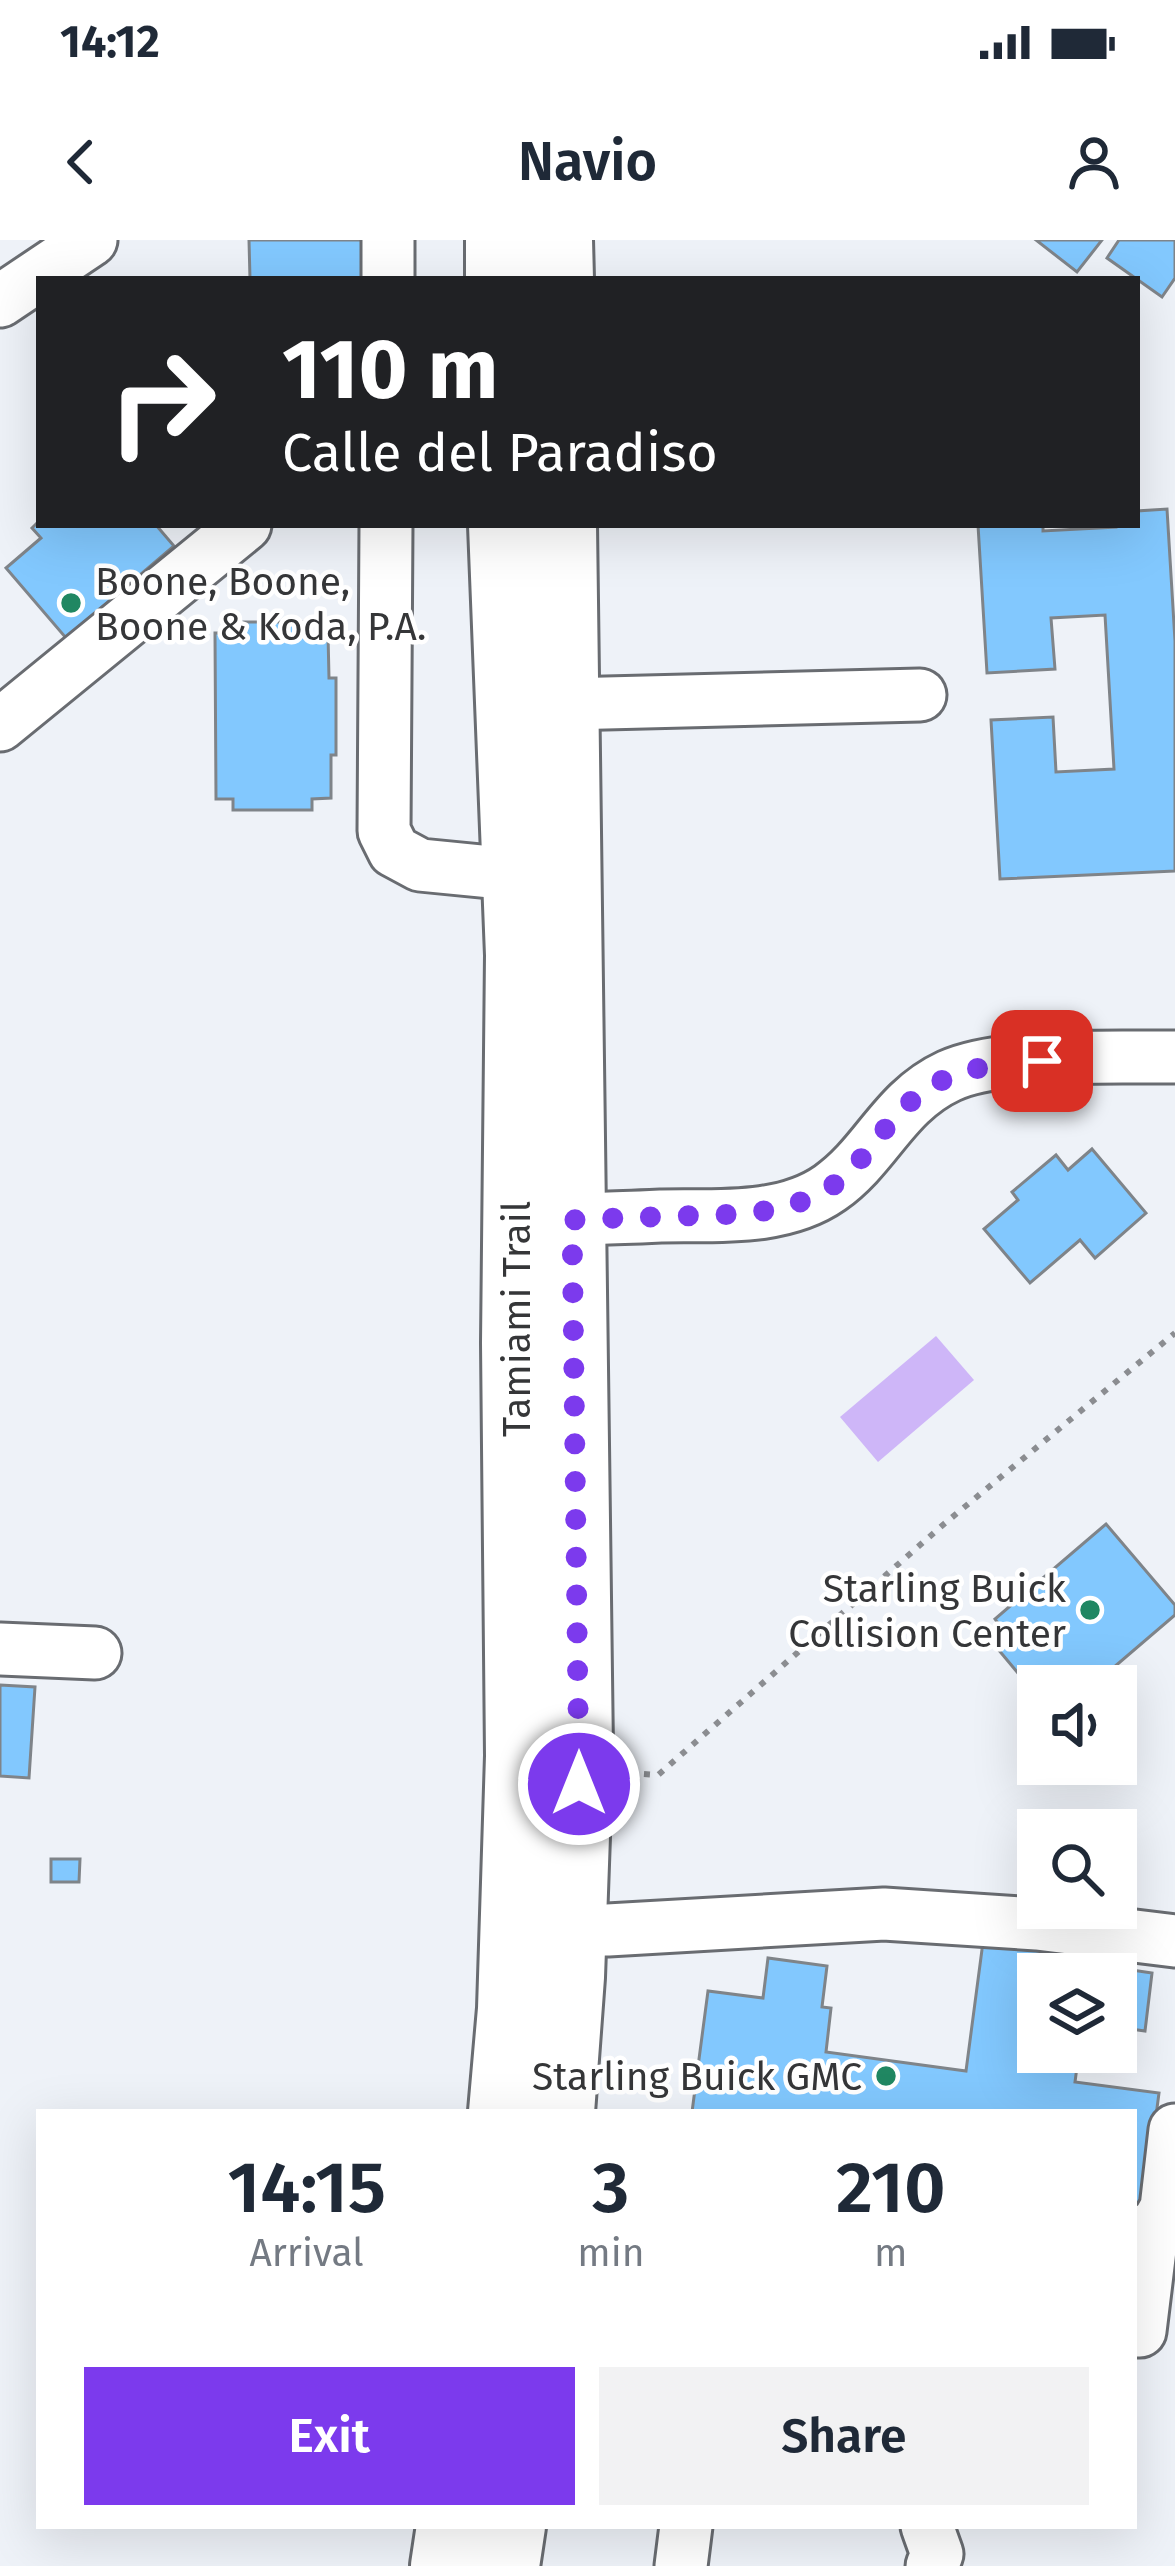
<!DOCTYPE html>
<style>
:root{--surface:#fff;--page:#f2f2f3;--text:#1f2937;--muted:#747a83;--accent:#7c3aed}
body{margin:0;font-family:"Fira Sans",sans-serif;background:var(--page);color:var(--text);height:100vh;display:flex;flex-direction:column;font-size:45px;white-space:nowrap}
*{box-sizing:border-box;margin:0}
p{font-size:39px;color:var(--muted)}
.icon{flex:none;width:66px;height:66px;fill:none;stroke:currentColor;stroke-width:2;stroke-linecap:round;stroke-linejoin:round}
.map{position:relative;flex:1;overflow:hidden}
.details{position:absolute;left:36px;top:1869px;width:1101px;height:420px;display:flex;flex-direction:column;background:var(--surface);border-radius:0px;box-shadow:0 12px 48px #0002}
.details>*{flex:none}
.guide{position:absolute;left:36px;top:36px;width:1104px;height:252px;border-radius:0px;box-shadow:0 12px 48px #0002;background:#202124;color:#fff;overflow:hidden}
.controls{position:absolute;left:1017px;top:1425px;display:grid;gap:24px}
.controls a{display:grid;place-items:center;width:120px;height:120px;border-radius:0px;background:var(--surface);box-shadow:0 12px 48px #0002;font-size:60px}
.pin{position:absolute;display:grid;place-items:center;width:102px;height:102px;color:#fff;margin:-51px;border-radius:24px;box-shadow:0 6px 18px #0006}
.me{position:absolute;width:132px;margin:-66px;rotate:0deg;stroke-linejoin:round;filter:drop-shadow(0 0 9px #0008)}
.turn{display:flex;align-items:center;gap:42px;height:252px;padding:0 48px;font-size:54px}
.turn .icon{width:156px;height:156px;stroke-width:2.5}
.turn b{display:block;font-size:84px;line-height:102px}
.eta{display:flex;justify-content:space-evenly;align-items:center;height:204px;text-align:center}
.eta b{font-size:72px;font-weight:600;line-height:84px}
.button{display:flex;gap:24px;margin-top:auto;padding:24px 48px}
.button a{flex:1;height:138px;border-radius:0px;background:var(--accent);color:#fff;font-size:48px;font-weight:600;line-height:138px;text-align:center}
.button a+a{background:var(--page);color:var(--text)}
.status{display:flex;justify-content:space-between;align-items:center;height:84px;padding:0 60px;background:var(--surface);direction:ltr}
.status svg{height:33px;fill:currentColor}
header{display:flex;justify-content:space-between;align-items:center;height:156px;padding:0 48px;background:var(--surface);font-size:54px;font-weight:600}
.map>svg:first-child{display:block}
</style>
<div class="status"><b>14:12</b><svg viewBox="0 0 49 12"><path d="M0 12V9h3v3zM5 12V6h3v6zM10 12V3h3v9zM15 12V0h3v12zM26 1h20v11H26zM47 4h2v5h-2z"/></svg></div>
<header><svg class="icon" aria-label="back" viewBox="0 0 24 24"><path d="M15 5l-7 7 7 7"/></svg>Navio<svg class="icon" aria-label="person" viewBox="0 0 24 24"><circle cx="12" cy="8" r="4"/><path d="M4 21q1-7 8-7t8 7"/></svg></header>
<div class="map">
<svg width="1175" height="2326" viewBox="0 0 1175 2326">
<rect width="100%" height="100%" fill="#eef2f8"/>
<polygon fill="#ceb6f8" points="936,1096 974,1140 878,1222 840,1177"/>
<g fill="#82c8fe" stroke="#7f8489" stroke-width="3">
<polygon points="249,0 362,0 363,39 250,39"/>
<polygon points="1036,0 1102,0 1077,32"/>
<polygon points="1119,0 1175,0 1175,38 1162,57 1107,18"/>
<polygon points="1167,269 1175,401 1175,631 1000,639 991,480 1053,477 1056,532 1114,529 1105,375 1051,378 1055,429 987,433 978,285 1043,285 1043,291 1116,287 1116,285 1137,285 1137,271"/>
<polygon points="39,281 39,285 156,285 174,306 66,398 6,328 41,298 32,288"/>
<polygon points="244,382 310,382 310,395 328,394 329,438 336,438 336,515 331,515 331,558 312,559 312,570 233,570 233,559 216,559 215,393 244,393"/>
<polygon points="1092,909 1146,973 1095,1018 1080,1000 1030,1043 984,989 1018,960 1012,952 1056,915 1068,930"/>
<polygon points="1106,1284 1175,1365 1175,1375 1092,1446 1038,1446 1038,1457 987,1396 1000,1386 995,1379"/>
<polygon points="0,1445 35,1447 29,1538 0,1536"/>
<polygon points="51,1619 80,1619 79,1642 51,1642"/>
<polygon points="983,1702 1106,1719 1105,1726 1152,1733 1145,1791 1116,1787 1116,1734 1038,1734 1038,1812 1079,1812 1075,1842 1159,1853 1144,1967 1134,1966 1134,1872 692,1872 708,1751 763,1758 768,1718 827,1726 822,1767 831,1768 826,1812 966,1831"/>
</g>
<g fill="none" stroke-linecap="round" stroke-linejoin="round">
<g stroke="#696c71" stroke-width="57">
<g id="minor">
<polyline points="388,39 388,0"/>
<polyline points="0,61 91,0"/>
<polyline points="386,285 384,591 394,611 420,625 553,638"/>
<polyline points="528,468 566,464 920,455"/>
<polyline points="0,485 245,285"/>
<path d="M535 977C577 980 619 978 662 976 717 975 783 981 830 948 877 915 893 862 949 836 1001 812 1115 818 1175 817"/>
<polyline points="0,1409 95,1413"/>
<polyline points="539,1690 608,1690 884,1674 1037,1684 1175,1701"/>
<polyline points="1134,1991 1152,1993 1166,1968 1175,1890"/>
<polyline points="1134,2091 1140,2091 1152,1993"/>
<polyline points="927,2286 937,2314 932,2326"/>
<polyline points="681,2326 686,2286"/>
</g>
</g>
<g stroke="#696c71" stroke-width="72">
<g id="major">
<polyline points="499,0 499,39"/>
<polyline points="559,0 560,39"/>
<polyline points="502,1872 511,1769 519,1516 515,1103 519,715 502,285"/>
<polyline points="561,1872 571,1737 579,1511 563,285"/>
<polyline points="444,2326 450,2286"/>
<polyline points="506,2326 512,2286"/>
</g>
</g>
<polyline stroke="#8b8d91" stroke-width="6" stroke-dasharray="6 9" stroke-linecap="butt" points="629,1533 658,1535 944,1284 1175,1093"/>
<use href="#minor" stroke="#fff" stroke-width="51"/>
<use href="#major" stroke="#fff" stroke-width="66"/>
</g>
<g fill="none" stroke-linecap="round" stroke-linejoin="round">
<path stroke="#7c3aed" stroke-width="21" stroke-dasharray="0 37.8" d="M579 1544 572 980C609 978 645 977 682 976 732 974 780 976 824 951 848 938 865 914 882 893 929 832 969 826 1042 821"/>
</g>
<g fill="#208762" stroke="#fff" stroke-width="4.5">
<circle cx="71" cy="363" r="12"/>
<circle cx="1090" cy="1370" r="12"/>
<circle cx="886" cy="1836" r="12"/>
</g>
<g text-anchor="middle" stroke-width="9" stroke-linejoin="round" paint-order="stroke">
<g font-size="39" fill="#353638" stroke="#fff" text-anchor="end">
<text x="95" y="355" text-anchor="start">Boone, Boone,<tspan x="95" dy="45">Boone &amp; Koda, P.A.</tspan></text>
<text x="1066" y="1362">Starling Buick<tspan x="1066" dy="45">Collision Center</tspan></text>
<text x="862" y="1850">Starling Buick GMC</text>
</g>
<g font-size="39" fill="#353638" stroke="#fff">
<text transform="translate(516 1079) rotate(-90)" y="14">Tamiami Trail</text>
</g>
</g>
</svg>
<div class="controls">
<a><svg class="icon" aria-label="sound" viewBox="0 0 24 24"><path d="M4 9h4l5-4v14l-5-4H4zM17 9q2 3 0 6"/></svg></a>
<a><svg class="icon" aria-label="search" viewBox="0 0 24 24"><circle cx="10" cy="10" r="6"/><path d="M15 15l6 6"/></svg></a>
<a><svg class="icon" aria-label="layers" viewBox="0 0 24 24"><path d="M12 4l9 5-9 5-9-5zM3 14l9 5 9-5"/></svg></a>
</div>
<div class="pin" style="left:1042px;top:821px;background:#d93025"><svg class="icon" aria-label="arrive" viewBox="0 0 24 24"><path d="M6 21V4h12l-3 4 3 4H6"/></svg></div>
<svg class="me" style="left:579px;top:1544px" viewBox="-20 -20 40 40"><circle r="17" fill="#7c3aed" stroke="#fff" stroke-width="3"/><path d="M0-11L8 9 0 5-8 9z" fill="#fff"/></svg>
<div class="guide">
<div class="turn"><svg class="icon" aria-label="right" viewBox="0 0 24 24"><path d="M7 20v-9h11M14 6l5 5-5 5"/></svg><div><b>110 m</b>Calle del Paradiso</div></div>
</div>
<section class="details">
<div class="eta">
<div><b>14:15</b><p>Arrival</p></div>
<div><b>3</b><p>min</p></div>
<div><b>210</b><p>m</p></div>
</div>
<div class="button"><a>Exit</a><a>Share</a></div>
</section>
</div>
